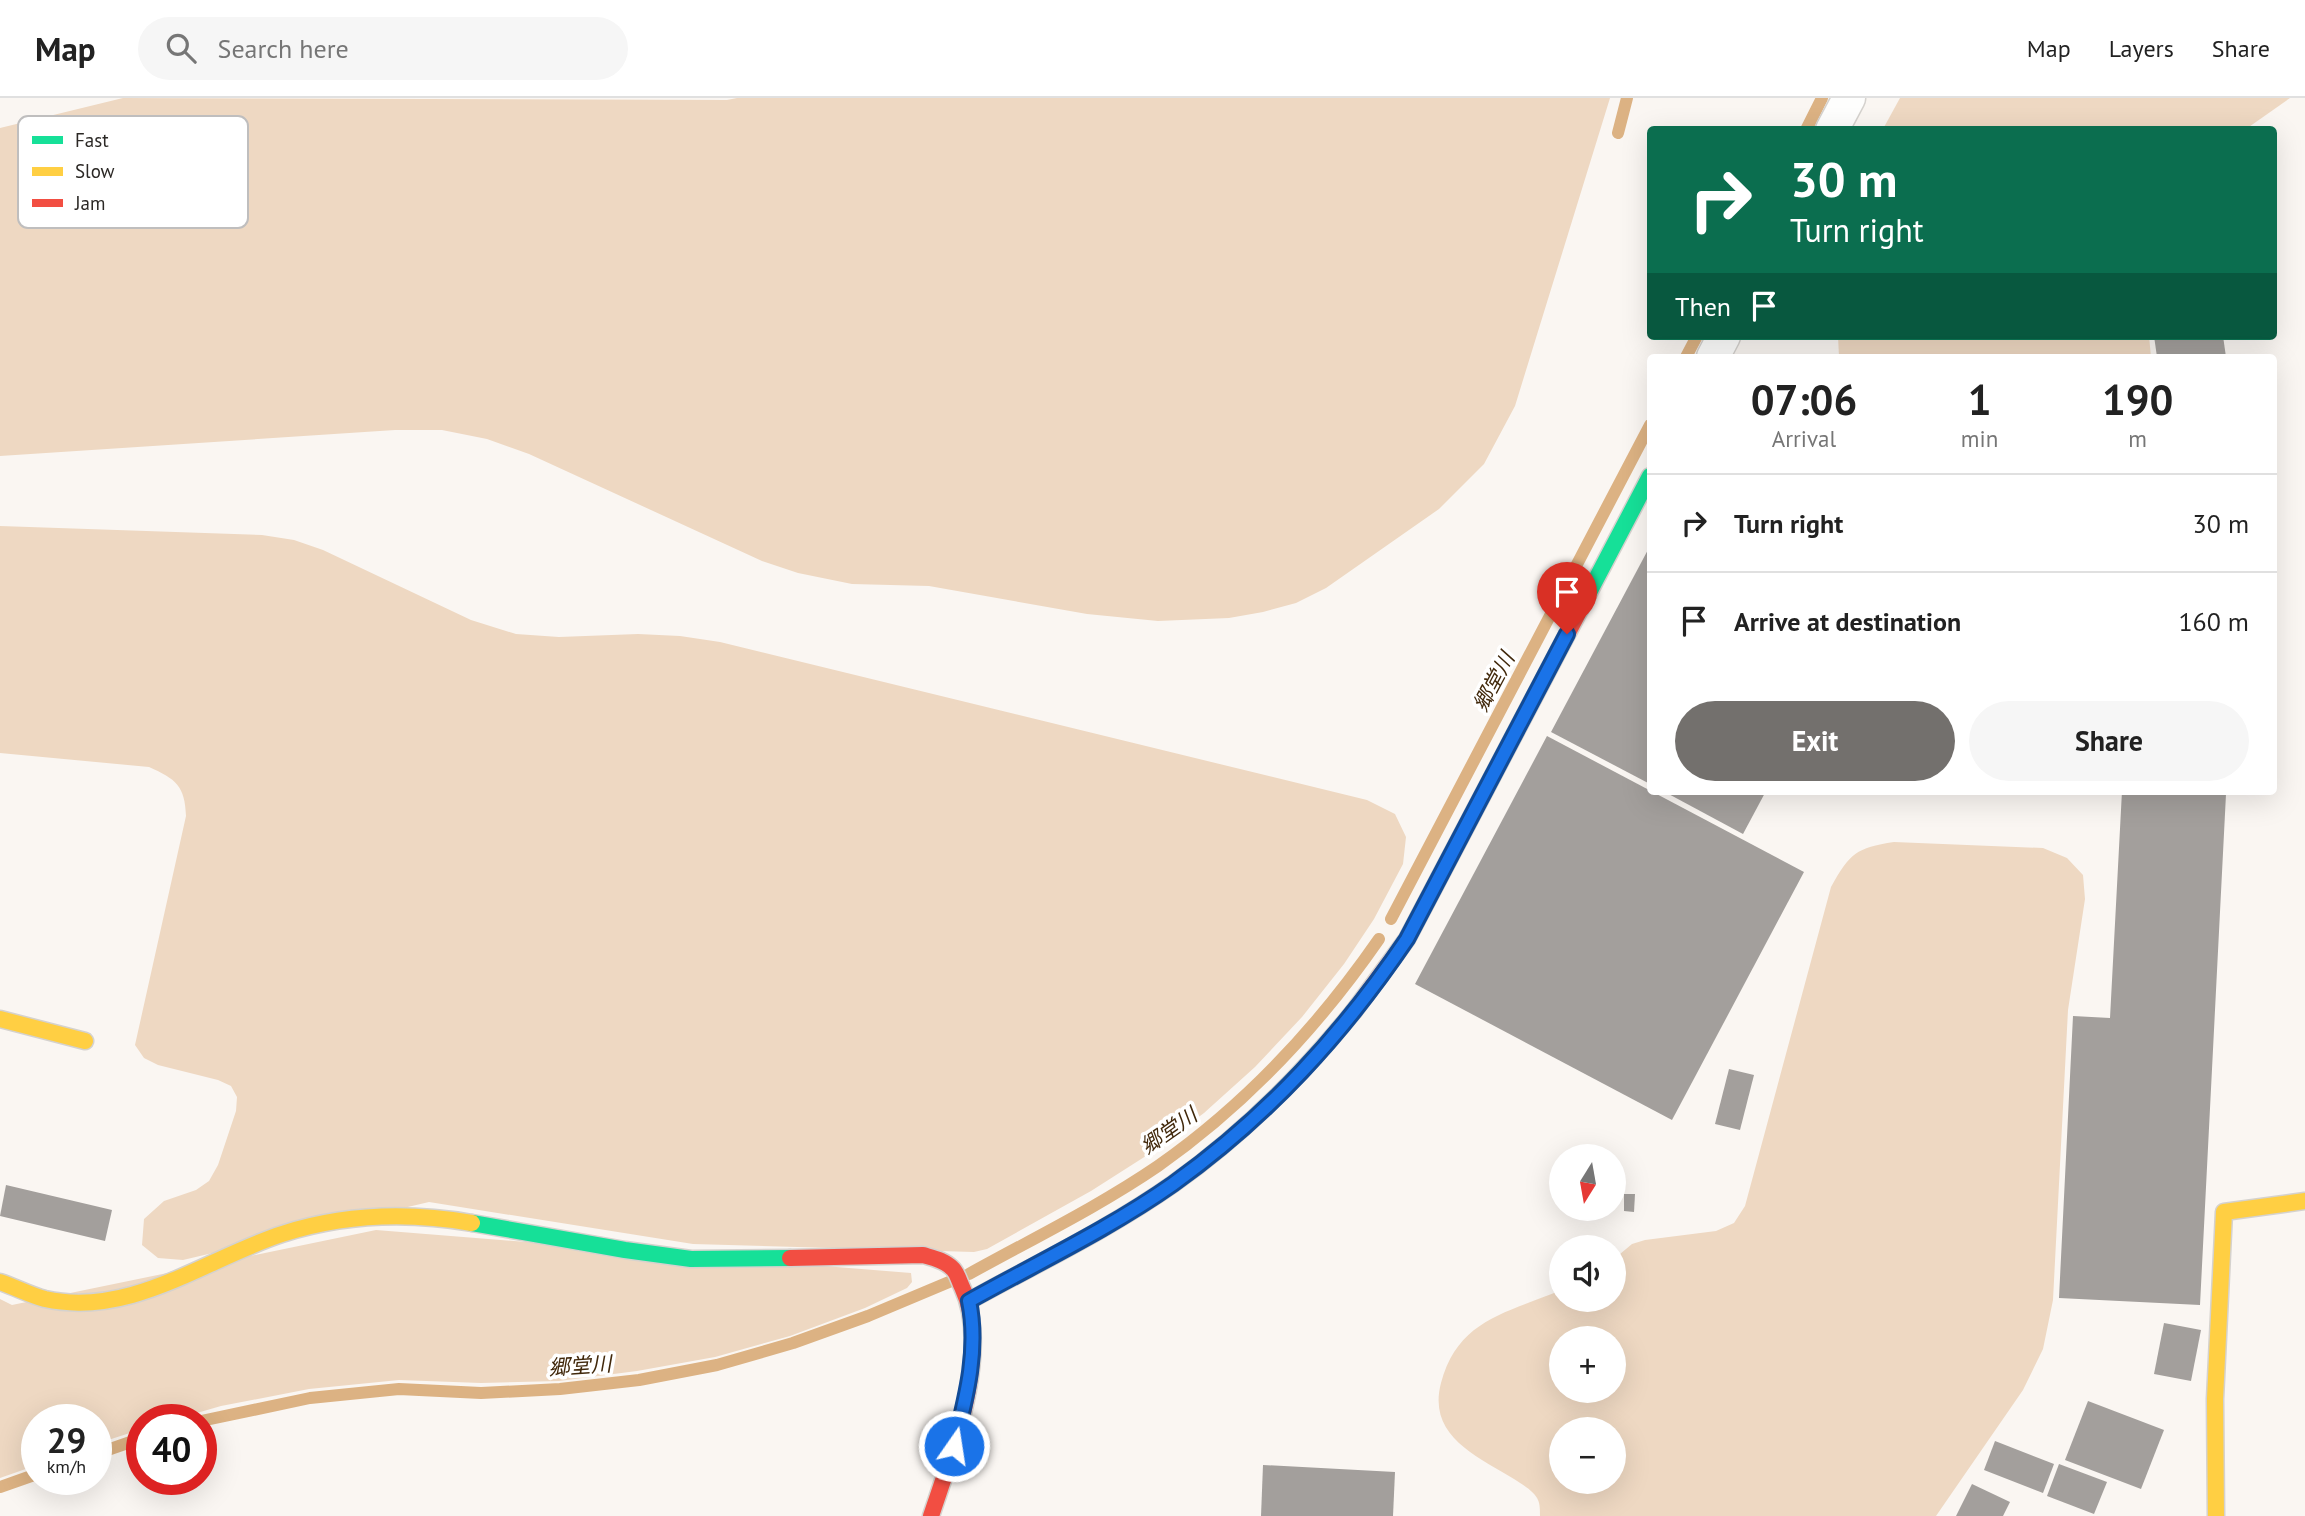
<!DOCTYPE html>
<meta charset="utf-8">
<style>
:root{--surface:#fff;--page:#f6f6f6;--text:#222;--muted:#767676;--line:#e0e0e0;--accent:#73706d}
body{margin:0;font-family:"PT Sans","Noto Sans JP",sans-serif;background:var(--page);color:var(--text);height:100vh;display:flex;flex-direction:column;font-size:26px;white-space:nowrap}
*{box-sizing:border-box;margin:0}
p{font-size:23px;color:var(--muted)}
.icon{flex:none;width:38px;height:38px;fill:none;stroke:currentColor;stroke-width:2;stroke-linecap:round;stroke-linejoin:round}
.map{position:relative;flex:1;overflow:hidden}
.side{position:absolute;left:1647px;top:256px;width:630px;height:441px;display:flex;flex-direction:column;background:var(--surface);border-radius:7px;box-shadow:0 7px 28px #0002}
.side>*{flex:none}
.guide{position:absolute;left:1647px;top:28px;width:630px;height:214px;border-radius:7px;box-shadow:0 7px 28px #0002;background:#0b6e4f;color:#fff;overflow:hidden}
.needle{width:46px;rotate:191deg}
.tools{position:absolute;left:1549px;top:1046px;display:grid;gap:14px}
.tools a{display:grid;place-items:center;width:77px;height:77px;border-radius:50%;background:var(--surface);box-shadow:0 7px 28px #0002;font-size:35px}
.speed{position:absolute;left:21px;top:1306px;display:flex;gap:14px;font-size:35px;font-weight:700;text-align:center}
.speed>*{display:grid;place-content:center;width:91px;height:91px;border-radius:50%;background:var(--surface);box-shadow:0 7px 28px #0002;line-height:1}
.speed small{font-size:18px;font-weight:400}
.speed .limit{border:10px solid #d22;background:#fff;color:#111}
.pin{position:absolute;display:grid;place-items:center;width:60px;height:60px;color:#fff;margin:-72px -30px;border-radius:50% 50% 50% 0;rotate:-45deg;box-shadow:0 0 7px #0007}
.pin .icon{rotate:45deg}
.me{position:absolute;width:77px;margin:-38px;rotate:13deg;stroke-linejoin:round;filter:drop-shadow(0 0 5px #0008)}
.turn{display:flex;align-items:center;gap:24px;height:147px;padding:0 28px;font-size:32px}
.turn .icon{width:91px;height:91px;stroke-width:2.5}
.turn b{display:block;font-size:49px;line-height:60px}
.then{display:flex;align-items:center;height:66px;padding:0 28px;background:#0003;gap:14px;font-size:26px}
.eta{display:flex;justify-content:space-evenly;align-items:center;height:119px;text-align:center}
.eta b{font-size:42px;font-weight:800;line-height:49px}
.primary-button{display:flex;gap:14px;margin-top:auto;padding:14px 28px}
.primary-button a{flex:1;height:80px;border-radius:42px;background:var(--accent);color:#fff;font-size:28px;font-weight:800;line-height:80px;text-align:center}
.primary-button a+a{background:var(--page);color:var(--text)}
ul{padding:0;list-style:none}
li{display:flex;align-items:center;gap:21px;height:98px;padding:0 28px;border-top:2px solid var(--line)}
li div{flex:1}
li b{display:block;font-size:26px}
li em{font-style:normal}
header{display:flex;align-items:center;gap:42px;box-sizing:border-box;height:98px;padding:0 35px;background:var(--surface);border-bottom:2px solid var(--line)}
header strong{font-size:33px}
nav{display:flex;gap:38px;margin-inline-start:auto;font-size:24px}
.search{width:490px;height:63px;background:var(--page);display:flex;align-items:center;gap:18px;box-sizing:border-box;padding:0 24px;border-radius:38px;color:var(--muted);font-size:26px}
.map>svg:first-child{display:block}
</style>
<header>
<strong>Map</strong>
<div class="search"><svg class="icon" aria-label="search" viewBox="0 0 24 24"><circle cx="10" cy="10" r="6"/><path d="M15 15l6 6"/></svg>Search here</div>
<nav><a>Map</a><a>Layers</a><a>Share</a></nav>
</header>
<div class="map">
<svg width="2305" height="1418" viewBox="0 0 2305 1418">
<rect width="100%" height="100%" fill="#faf6f2"/>
<g fill="#eed8c2" fill-rule="evenodd">
<polygon points="123,0 727,2 737,0 1610,0 1515,308 1484,366 1439,411 1326,490 1296,505 1263,514 1229,520 1158,523 1087,516 929,488 852,486 798,475 762,463 529,356 487,341 442,332 395,332 0,358 0,30"/>
<polygon points="1900,0 2290,0 2246,31 1883,31"/>
<polygon points="1838,238 2149,238 2151,259 1839,259"/>
<path d="M0 428 262 437 294 442 323 452 471 522 516 536 559 539 638 536 680 538 720 544 1367 702 1395 716 1406 739 1403 766 1374 821 1344 866 1302 919 1255 969 1204 1015 1149 1056 1091 1093 987 1151 974 1154 693 1146 429 1104 183 1162 158 1160 142 1147 144 1121 164 1103 196 1092 209 1083 218 1067 236 1013 237 999 231 988 218 982 158 967 144 960 135 947 186 718C185 688 176 681 149 669L0 655Z"/>
<path d="M1894 744 2043 750 2067 760 2083 777 2085 801 2068 912 2053 1202 2043 1251 2023 1292 1936 1418H1540C1540 1413 1540 1406 1538 1402 1535 1394 1522 1386 1514 1381 1477 1358 1427 1338 1441 1285 1458 1221 1507 1215 1561 1192V1202H1614V1161L1632 1146 1645 1142 1716 1133 1734 1125 1745 1108 1831 789C1850 755 1856 750 1894 744ZM1561 1241H1614V1293H1561ZM1561 1332H1614V1384H1561Z"/>
<polygon points="376,1132 911,1175 912,1184 907,1190 865,1210 790,1238 715,1259 637,1273 559,1283 481,1285 399,1282 309,1291 221,1308 176,1321 142,1321 142,1331 96,1346 96,1321 37,1321 37,1367 0,1380 0,1201 12,1207"/>
</g>
<g fill="none" stroke-linecap="round" stroke-linejoin="round">
<g stroke="#dcb283" stroke-width="12">
<polyline points="1806,32 1822,0"/>
<polyline points="1618,35 1627,0"/>
<polyline points="1686,259 1697,238"/>
<polyline points="1391,821 1650,327"/>
<path d="M969 1176C1032 1141 1098 1109 1158 1068 1245 1007 1318 929 1379 841"/>
<polyline points="201,1323 310,1300 399,1291 481,1295 560,1291 639,1282 717,1267 793,1245 868,1218 949,1184"/>
<polyline points="96,1356 142,1340"/>
<polyline points="0,1389 37,1376"/>
</g>
</g>
<g fill="#a39f9c">
<polygon points="2154,238 2223,238 2226,259 2157,259"/>
<polygon points="1650,448 1650,686 1551,634"/>
<polygon points="1547,638 1804,774 1672,1022 1415,886"/>
<polygon points="1663,693 1766,693 1743,736"/>
<polygon points="2122,693 2226,696 2200,1207 2059,1200 2073,918 2110,920"/>
<polygon points="1729,971 1754,977 1740,1032 1715,1026"/>
<polygon points="6,1087 112,1112 105,1143 0,1118"/>
<polygon points="1624,1096 1635,1096 1634,1114 1624,1113"/>
<polygon points="2164,1225 2201,1232 2191,1283 2154,1276"/>
<polygon points="2088,1303 2164,1332 2141,1391 2065,1362"/>
<polygon points="1995,1343 2054,1366 2043,1395 1984,1372"/>
<polygon points="2059,1366 2107,1384 2094,1416 2047,1398"/>
<polygon points="1263,1367 1395,1374 1393,1418 1261,1418"/>
<polygon points="1972,1386 2010,1404 2003,1418 1956,1418"/>
</g>
<g fill="none" stroke-linecap="round" stroke-linejoin="round">
<g stroke="#d5d2ce" stroke-width="35">
<g id="street">
<polyline points="1832,32 1849,0"/>
<polyline points="1713,259 1724,238"/>
</g>
</g>
<g stroke="#d5d2ce" stroke-width="19">
<g id="fast">
<polyline points="1583,506 1650,378"/>
<polyline points="472,1125 625,1152 691,1161 790,1160"/>
<path d="M969 1203C1038 1165 1109 1131 1173 1086 1242 1037 1301 978 1354 913"/>
</g>
</g>
<g stroke="#d5d2ce" stroke-width="19">
<g id="slow">
<polyline points="0,921 85,943"/>
<path d="M0 1184C15 1189 30 1197 45 1201 131 1220 205 1161 282 1136 344 1116 408 1114 472 1125"/>
<polyline points="2216,1418 2215,1301 2224,1114 2305,1103"/>
</g>
</g>
<g stroke="#d5d2ce" stroke-width="19">
<g id="jam">
<polyline points="1354,913 1407,841 1583,506"/>
<path d="M790 1160 923 1157C933 1160 944 1162 952 1170 957 1174 959 1183 962 1189 992 1252 952 1355 931 1418"/>
</g>
</g>
<use href="#street" stroke="#fefefd" stroke-width="32"/>
<use href="#fast" stroke="#16e098" stroke-width="16"/>
<use href="#slow" stroke="#ffcf43" stroke-width="16"/>
<use href="#jam" stroke="#f24e42" stroke-width="16"/>
</g>
<g fill="none" stroke-linecap="round" stroke-linejoin="round">
<g stroke="#114b97" stroke-width="18">
<path id="route" d="M954 1348C966 1300 979 1252 969 1203 1037 1165 1109 1131 1173 1086 1268 1018 1342 937 1407 841L1567 536"/>
</g>
<use href="#route" stroke="#1a73e8" stroke-width="12"/>
</g>
<g text-anchor="middle" stroke-width="7" stroke-linejoin="round" paint-order="stroke">
<g font-size="21" font-style="italic" fill="#41280b" stroke="#fff">
<text transform="translate(1494 584) rotate(-62)" y="7">郷堂川</text>
<text transform="translate(1169 1033) rotate(-35)" y="7">郷堂川</text>
<text transform="translate(580 1268) rotate(-4)" y="7">郷堂川</text>
</g>
</g>
<rect x="18" y="18" width="230" height="112" rx="10" fill="#fff" stroke="#bfbebe" stroke-width="2"/>
<rect x="32" y="38" width="31" height="8" fill="#16e098"/>
<rect x="32" y="69" width="31" height="9" fill="#ffcf43"/>
<rect x="32" y="101" width="31" height="8" fill="#f24e42"/>
<g font-size="19" fill="#2b2825">
<text x="75" y="49">Fast</text>
<text x="75" y="80">Slow</text>
<text x="75" y="112">Jam</text>
</g>
</svg>
<div class="tools">
<a><svg class="needle" viewBox="-14 -14 28 28"><path d="M0-13l5 13h-10z" fill="#e53935"/><path d="M0 13l5-13h-10z" fill="#767676"/></svg></a>
<a><svg class="icon" aria-label="sound" viewBox="0 0 24 24"><path d="M4 9h4l5-4v14l-5-4H4zM17 9q2 3 0 6"/></svg></a>
<a>+</a>
<a>−</a>
</div>
<div class="speed"><div>29<small>km/h</small></div><div class="limit">40</div></div>
<div class="pin" style="left:1567px;top:536px;background:#d93025"><svg class="icon" aria-label="arrive" viewBox="0 0 24 24"><path d="M6 21V4h12l-3 4 3 4H6"/></svg></div>
<svg class="me" style="left:954px;top:1348px" viewBox="-20 -20 40 40"><circle r="17" fill="#1a73e8" stroke="#fff" stroke-width="3"/><path d="M0-11L8 9 0 5-8 9z" fill="#fff"/></svg>
<div class="guide">
<div class="turn"><svg class="icon" aria-label="right" viewBox="0 0 24 24"><path d="M7 20v-9h11M14 6l5 5-5 5"/></svg><div><b>30 m</b>Turn right</div></div>
<div class="then">Then<svg class="icon" aria-label="arrive" viewBox="0 0 24 24"><path d="M6 21V4h12l-3 4 3 4H6"/></svg></div>
</div>
<section class="side">
<div class="eta">
<div><b>07:06</b><p>Arrival</p></div>
<div><b>1</b><p>min</p></div>
<div><b>190</b><p>m</p></div>
</div>
<ul>
<li><svg class="icon" aria-label="right" viewBox="0 0 24 24"><path d="M7 20v-9h11M14 6l5 5-5 5"/></svg><div><b>Turn right</b></div><em>30 m</em></li>
<li><svg class="icon" aria-label="arrive" viewBox="0 0 24 24"><path d="M6 21V4h12l-3 4 3 4H6"/></svg><div><b>Arrive at destination</b></div><em>160 m</em></li>
</ul>
<div class="primary-button"><a>Exit</a><a>Share</a></div>
</section>
</div>
